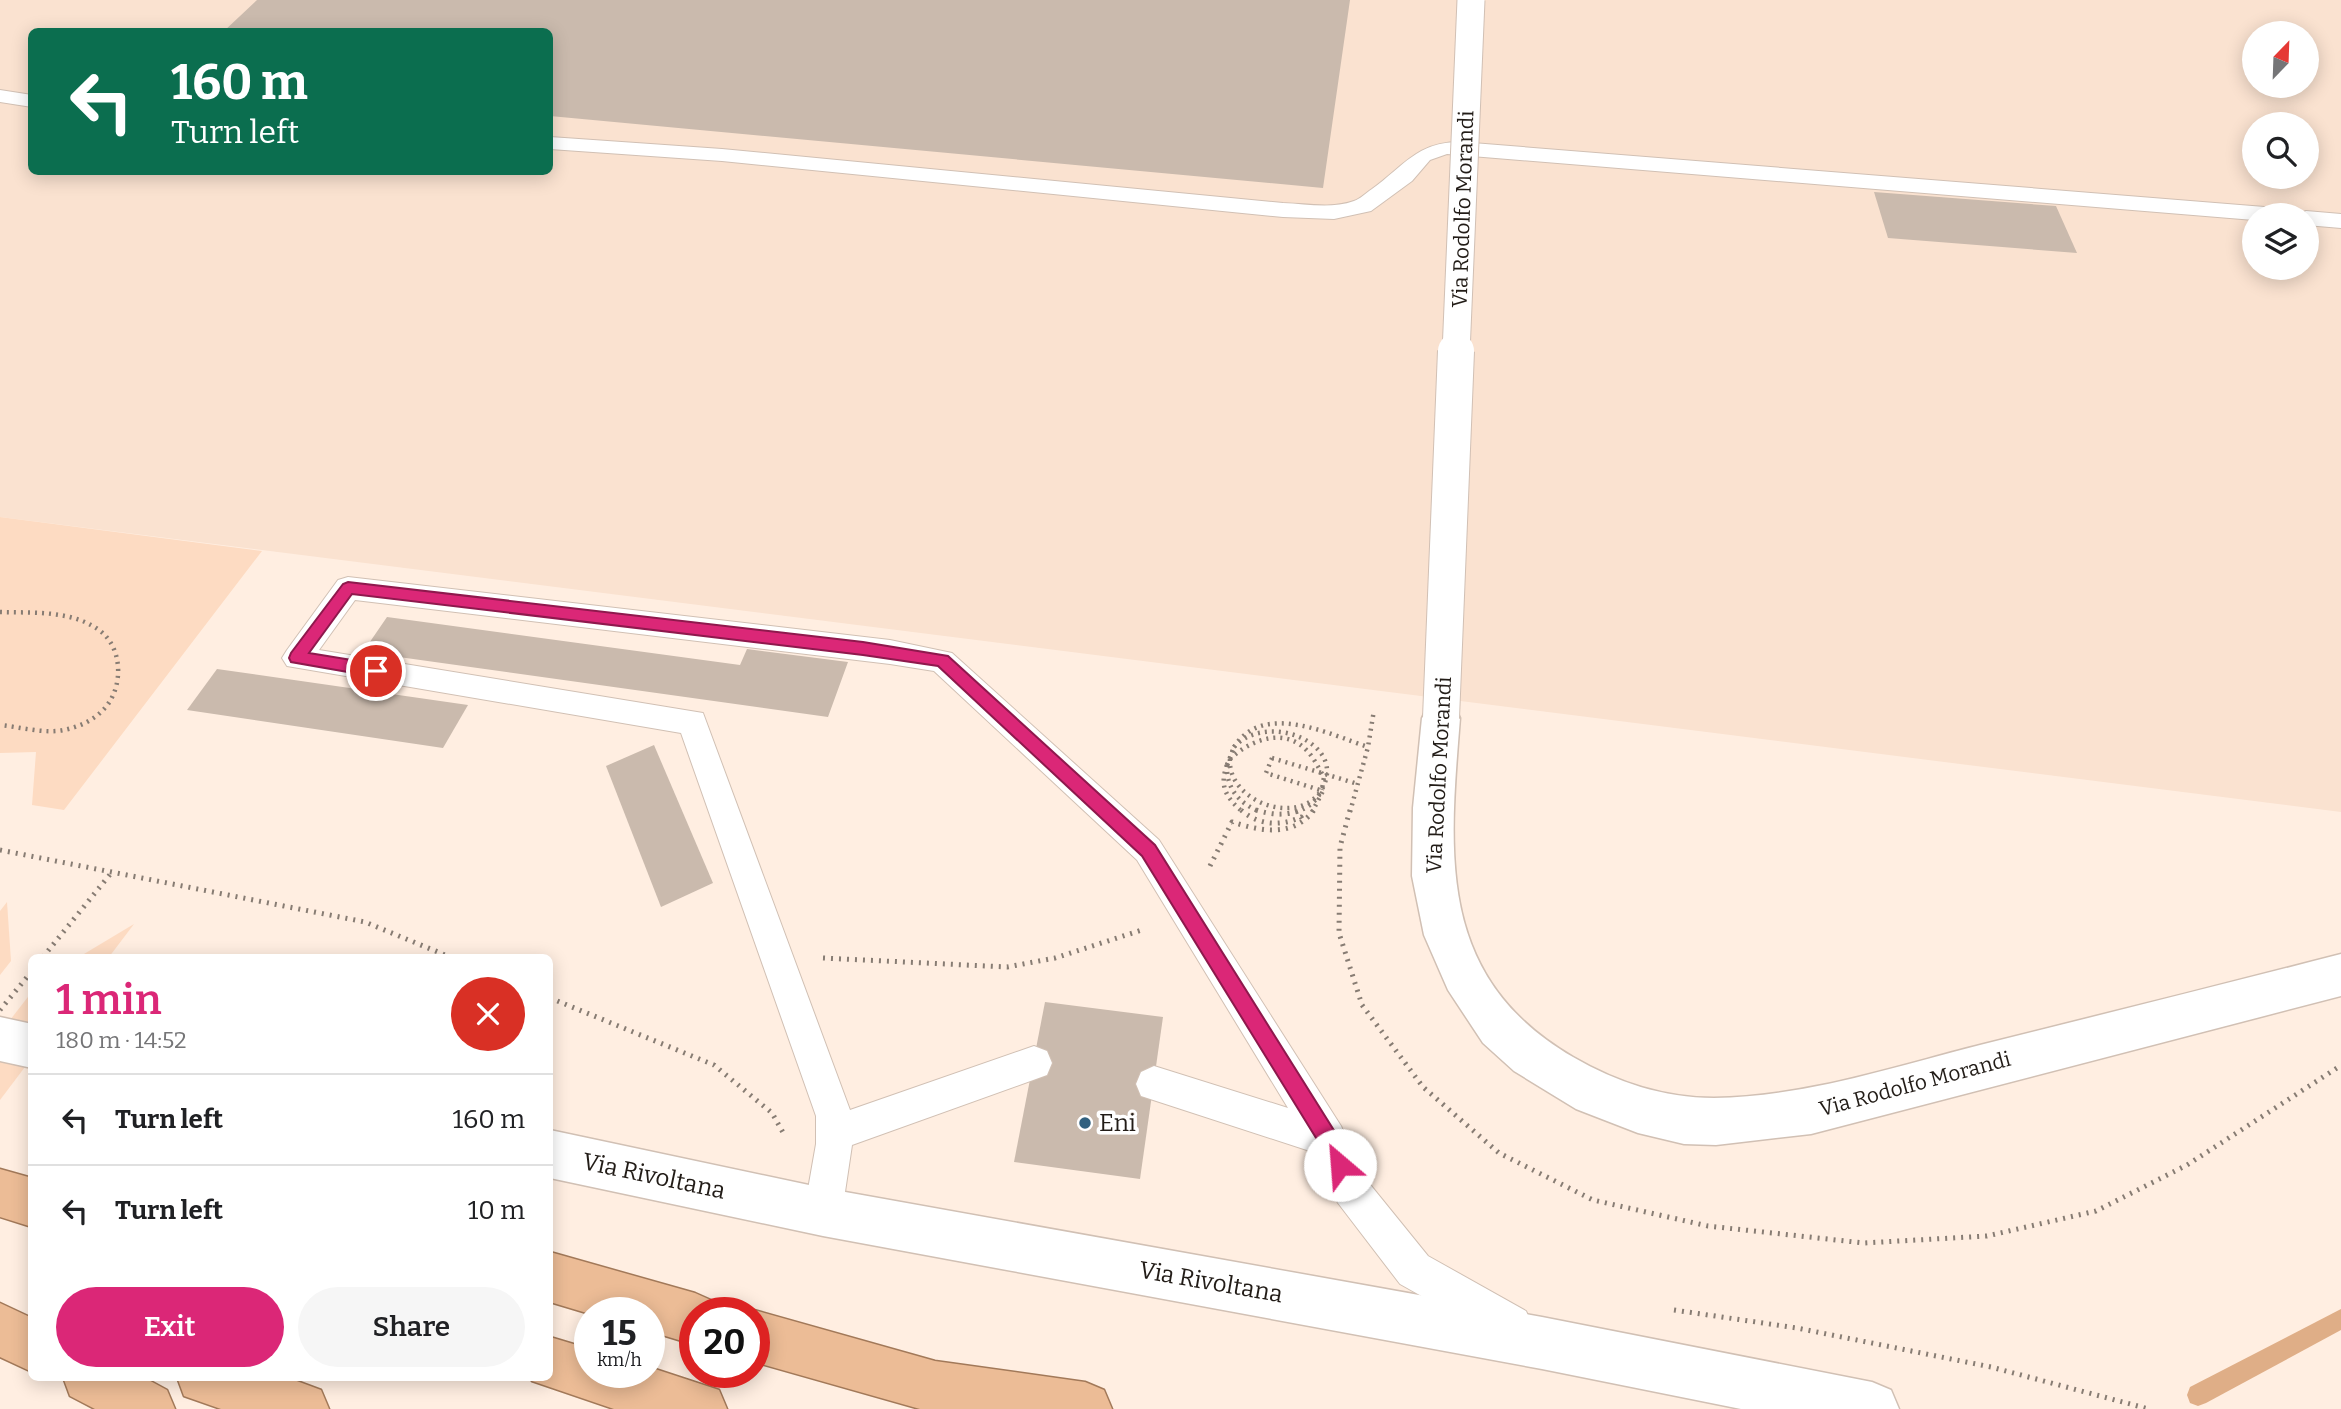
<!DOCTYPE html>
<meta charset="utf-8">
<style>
:root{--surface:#fff;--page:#f6f6f6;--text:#202124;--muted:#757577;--line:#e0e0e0;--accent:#db2777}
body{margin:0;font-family:Bitter,serif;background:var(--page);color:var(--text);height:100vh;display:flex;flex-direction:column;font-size:26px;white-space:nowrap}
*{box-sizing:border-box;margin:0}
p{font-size:23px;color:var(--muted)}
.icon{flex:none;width:38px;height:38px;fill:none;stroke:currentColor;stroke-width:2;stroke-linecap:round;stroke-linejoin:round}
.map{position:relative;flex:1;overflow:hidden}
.details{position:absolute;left:28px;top:954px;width:525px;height:427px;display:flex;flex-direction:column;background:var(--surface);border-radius:10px;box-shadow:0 4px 18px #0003}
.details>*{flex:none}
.top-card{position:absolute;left:28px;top:28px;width:525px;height:147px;border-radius:10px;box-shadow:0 4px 18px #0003;background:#0b6e4f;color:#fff;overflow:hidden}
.needle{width:46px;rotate:23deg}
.buttons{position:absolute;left:2242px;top:21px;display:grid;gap:14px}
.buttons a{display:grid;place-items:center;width:77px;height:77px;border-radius:50%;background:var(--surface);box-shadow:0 4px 18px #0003;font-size:35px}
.speed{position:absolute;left:574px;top:1297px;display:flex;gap:14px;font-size:35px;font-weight:700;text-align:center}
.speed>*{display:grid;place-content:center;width:91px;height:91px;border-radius:50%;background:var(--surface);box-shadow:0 4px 18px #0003;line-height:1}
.speed small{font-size:18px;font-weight:400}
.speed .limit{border:10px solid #d22;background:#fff;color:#111}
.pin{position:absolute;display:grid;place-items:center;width:60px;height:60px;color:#fff;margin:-30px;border:4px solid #fff;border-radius:50%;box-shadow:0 2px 7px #0007}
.me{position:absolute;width:77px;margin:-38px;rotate:333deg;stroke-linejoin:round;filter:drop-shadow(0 0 5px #0008)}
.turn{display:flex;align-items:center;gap:24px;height:147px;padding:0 28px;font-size:32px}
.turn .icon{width:91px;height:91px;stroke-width:2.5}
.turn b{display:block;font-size:49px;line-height:60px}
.round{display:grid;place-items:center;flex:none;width:74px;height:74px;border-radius:37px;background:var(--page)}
.head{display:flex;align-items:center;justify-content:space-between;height:119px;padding:0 28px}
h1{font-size:42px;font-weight:600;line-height:52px;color:var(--accent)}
.action{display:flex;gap:14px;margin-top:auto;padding:14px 28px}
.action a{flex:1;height:80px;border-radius:42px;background:var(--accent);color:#fff;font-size:28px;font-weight:600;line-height:80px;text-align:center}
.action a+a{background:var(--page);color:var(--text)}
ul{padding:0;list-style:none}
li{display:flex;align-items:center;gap:21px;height:91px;padding:0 28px;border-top:2px solid var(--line)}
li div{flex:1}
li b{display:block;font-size:26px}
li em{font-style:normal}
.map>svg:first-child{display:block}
</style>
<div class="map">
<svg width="2341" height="1409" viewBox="0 0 2341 1409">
<rect width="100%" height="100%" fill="#ffeee1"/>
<path fill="#fae2d0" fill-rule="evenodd" d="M0 0H2341V812L0 517ZM32 32H550V172H32ZM2254 33H2306V86H2254ZM2254 124H2306V177H2254ZM2254 215H2306V268H2254Z"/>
<g fill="#fddbc2">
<polygon points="0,517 262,551 64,810 32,805 36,752 0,753"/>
<polygon points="7,902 11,961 0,975 0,911"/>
<polygon points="134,924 109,957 79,957"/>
<polygon points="31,993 31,1059 0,1100 0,1033"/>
</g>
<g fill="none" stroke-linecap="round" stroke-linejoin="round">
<polygon fill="#dfae87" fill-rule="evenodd" points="2341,1309 2341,1330 2206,1403 2198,1406 2190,1403 2187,1395 2190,1387"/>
</g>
<g fill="#cabaad">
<polygon points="257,0 1350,0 1323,188 550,116 550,32 223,32"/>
<polygon points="1874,192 2056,206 2077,253 1888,238"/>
<polygon points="387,617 740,665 747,649 848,662 828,717 363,652"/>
<polygon points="217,669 468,705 443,748 187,710"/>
<polygon points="654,745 713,883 661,907 606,766"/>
<polygon points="1045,1002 1163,1017 1140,1179 1014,1162"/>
</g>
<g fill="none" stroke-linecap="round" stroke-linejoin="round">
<g stroke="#d1c0b4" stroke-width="2">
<g id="service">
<polygon points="0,90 32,95 32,107 0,102"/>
<path d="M550 137 722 149 1283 203C1306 204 1332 209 1354 201 1360 199 1366 193 1372 189 1404 166 1417 142 1460 142L2277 208 2285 210 2288 215H2254V220L1447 154 1430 160 1412 181 1371 211 1334 219 1283 217 722 161 550 149Z"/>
<polygon points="2306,211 2341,214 2341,228 2306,225 2306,215 2297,215"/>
<polygon points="348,577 890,640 952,653 1159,840 1341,1126 1364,1177 1428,1256 1526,1311 1532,1325 1526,1339 1512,1345 1498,1339 1400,1284 1338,1203 1316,1153 1141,1096 1136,1084 1141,1072 1154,1066 1288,1108 1137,860 934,671 890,664 355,600 319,650 703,713 850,1110 1034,1046 1047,1051 1052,1063 1047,1075 852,1145 842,1212 836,1225 823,1231 810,1225 804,1212 816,1144 816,1116 681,733 287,666 282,658 287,650 338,580"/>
</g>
</g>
<g stroke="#d1c0b4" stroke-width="3">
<g id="minor">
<polygon points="0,1017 32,1024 32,1068 0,1061"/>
<polygon points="550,1130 823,1188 1542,1317 1872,1382 1891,1390 1899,1409 1741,1409 1542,1369 823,1236 550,1178"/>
</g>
</g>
<g stroke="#d1c0b4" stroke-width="3">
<path id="secondary" d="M1441 702 1455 707 1460 718C1449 855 1436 977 1573 1057 1616 1082 1664 1098 1714 1098 1804 1097 1893 1067 1980 1045 2100 1015 2221 985 2341 954V996L1811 1134 1716 1145 1684 1144 1638 1133 1576 1109 1514 1071 1483 1043 1448 990 1424 935 1412 876 1413 808 1422 718 1427 707Z"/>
</g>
<g stroke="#a27959" stroke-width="3">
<g id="trunk">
<polygon points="0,1169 32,1178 32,1227 0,1217"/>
<polygon points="550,1252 695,1293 713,1301 718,1312 695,1312 695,1345 649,1331 649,1312 590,1314 550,1302"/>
<polygon points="0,1303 32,1318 32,1372 0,1357"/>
<polygon points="754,1310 935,1361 1085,1382 1104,1390 1112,1409 920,1409 754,1362 754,1312 749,1312"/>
<polygon points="550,1337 590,1349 590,1372 649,1372 649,1367 719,1390 727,1409 614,1409 532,1381 530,1377 550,1377"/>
<polygon points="63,1377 143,1377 167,1390 175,1409 95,1409 70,1396"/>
<polygon points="177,1377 286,1377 321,1390 329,1409 221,1409 184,1396"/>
</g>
</g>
<g stroke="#877c73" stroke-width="4.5" stroke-dasharray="2 5" stroke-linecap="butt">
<path d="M0 612C33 613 71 610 99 630 124 648 124 690 102 711 92 721 78 727 64 730 44 734 20 727 0 725"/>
<polyline points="1272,758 1266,773 1323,791 1312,812"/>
<polyline points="1350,812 1368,747 1374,710"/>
</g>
<g stroke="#877c73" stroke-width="5" stroke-dasharray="2 6" stroke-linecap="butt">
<polyline points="1350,810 1340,847 1339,933 1362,1005 1423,1087 1499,1153 1593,1200 1708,1226 1864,1243 1987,1236 2096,1211 2187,1165 2337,1068 2341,1068"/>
<polyline points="0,850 365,922 450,957"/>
<path d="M1210 866 1232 822C1261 831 1293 838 1314 810"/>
<polyline points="43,957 112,872"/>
<polyline points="823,958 1007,967 1055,958 1145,929"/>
<polyline points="550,998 714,1065 772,1113 785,1136"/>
<polyline points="1674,1310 1797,1328 1991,1367 2149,1409"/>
</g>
<use href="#service" fill="#fff" fill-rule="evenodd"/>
<use href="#minor" fill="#fff" fill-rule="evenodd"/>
<use href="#secondary" fill="#fff" fill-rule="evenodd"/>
<use href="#trunk" fill="#ecbc96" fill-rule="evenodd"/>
<g stroke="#d1c0b4" stroke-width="29" stroke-linecap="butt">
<polyline id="secondary-bridge-far1" points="1456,353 1471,0"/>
</g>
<g stroke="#d1c0b4" stroke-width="38" stroke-linecap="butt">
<polyline id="secondary-bridge" points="1441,718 1456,351"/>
</g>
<g stroke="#877c73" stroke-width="4.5" stroke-dasharray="2 5" stroke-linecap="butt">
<path d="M1234 747C1263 701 1329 734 1368 747"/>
<path d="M1234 747C1267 711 1348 743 1322 789"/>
<polyline points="1272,758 1358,784"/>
<path d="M1230 759C1227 802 1300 828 1322 789"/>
<polyline points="1230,759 1234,747"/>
<path d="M1230 759C1251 739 1287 726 1309 753 1315 760 1319 769 1324 777L1322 789"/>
<path d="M1227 765C1226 788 1239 804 1261 812"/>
<path d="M1227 765C1219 786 1226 798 1243 812"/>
<polyline points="1227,765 1234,747"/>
<polyline points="1227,765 1230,759"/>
<path d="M1296 812C1308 808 1318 800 1322 789"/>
</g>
<g stroke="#877c73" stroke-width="5" stroke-dasharray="2 6" stroke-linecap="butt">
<path d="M1241 810C1258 825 1280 827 1301 817L1304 822"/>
<path d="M1256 810C1272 815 1285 816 1301 810"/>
<polyline points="0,1010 32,971"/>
</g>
<use href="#secondary-bridge-far1" stroke="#fff" stroke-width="27"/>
<use href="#secondary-bridge" stroke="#fff" stroke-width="36"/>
</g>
<polygon fill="#db2777" stroke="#8e194d" stroke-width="2" points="348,582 863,642 948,656 1155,845 1335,1132 1350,1165 1347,1172 1340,1175 1333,1172 1321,1146 1142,856 938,666 863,655 352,594 309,653 376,664 381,666 384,671 381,675 376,677 291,662 289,658 291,653 343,584"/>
<circle fill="#31607f" stroke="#fff" stroke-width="2.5" cx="1085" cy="1123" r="7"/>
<g text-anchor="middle" stroke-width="7" stroke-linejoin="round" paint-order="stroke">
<g font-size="21" fill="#221c17" stroke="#fff">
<text transform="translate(1463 209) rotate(-88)" y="7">Via Rodolfo Morandi</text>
<text transform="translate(1439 775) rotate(-87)" y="7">Via Rodolfo Morandi</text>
<text transform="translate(1915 1084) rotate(-15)" y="7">Via Rodolfo Morandi</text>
</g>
<g font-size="24" fill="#221c17" stroke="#fff" text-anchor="start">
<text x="1099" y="1131">Eni</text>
</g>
<g font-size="24" fill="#221c17" stroke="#fff">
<text transform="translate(654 1176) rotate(12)" y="8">Via Rivoltana</text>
<text transform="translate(1211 1282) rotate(10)" y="8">Via Rivoltana</text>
</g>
</g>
</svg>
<div class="buttons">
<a><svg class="needle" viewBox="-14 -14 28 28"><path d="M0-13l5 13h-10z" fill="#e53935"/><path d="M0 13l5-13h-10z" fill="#757577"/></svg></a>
<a><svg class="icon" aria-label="search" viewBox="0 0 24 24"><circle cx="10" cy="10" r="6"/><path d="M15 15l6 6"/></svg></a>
<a><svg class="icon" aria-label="layers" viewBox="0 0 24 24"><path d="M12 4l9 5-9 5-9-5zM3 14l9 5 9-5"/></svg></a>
</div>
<div class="speed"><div>15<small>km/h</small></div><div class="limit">20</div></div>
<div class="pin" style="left:376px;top:671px;background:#d93025"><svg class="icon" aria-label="arrive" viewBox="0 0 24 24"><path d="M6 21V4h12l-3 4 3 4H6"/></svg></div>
<svg class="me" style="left:1340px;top:1165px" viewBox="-20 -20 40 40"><circle r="19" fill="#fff"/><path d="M0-13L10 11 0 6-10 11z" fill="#db2777"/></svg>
<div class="top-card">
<div class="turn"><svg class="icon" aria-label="left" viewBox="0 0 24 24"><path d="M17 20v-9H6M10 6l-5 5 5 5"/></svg><div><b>160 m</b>Turn left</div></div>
</div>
<section class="details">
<div class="head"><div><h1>1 min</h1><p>180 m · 14:52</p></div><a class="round" style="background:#d93025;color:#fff"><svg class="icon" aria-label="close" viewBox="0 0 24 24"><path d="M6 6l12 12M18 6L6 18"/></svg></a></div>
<ul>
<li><svg class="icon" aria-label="left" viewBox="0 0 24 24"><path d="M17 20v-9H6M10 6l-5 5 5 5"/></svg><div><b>Turn left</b></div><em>160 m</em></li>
<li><svg class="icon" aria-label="left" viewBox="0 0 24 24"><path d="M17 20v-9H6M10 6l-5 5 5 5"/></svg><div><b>Turn left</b></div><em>10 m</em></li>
</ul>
<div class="action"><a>Exit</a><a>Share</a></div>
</section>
</div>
